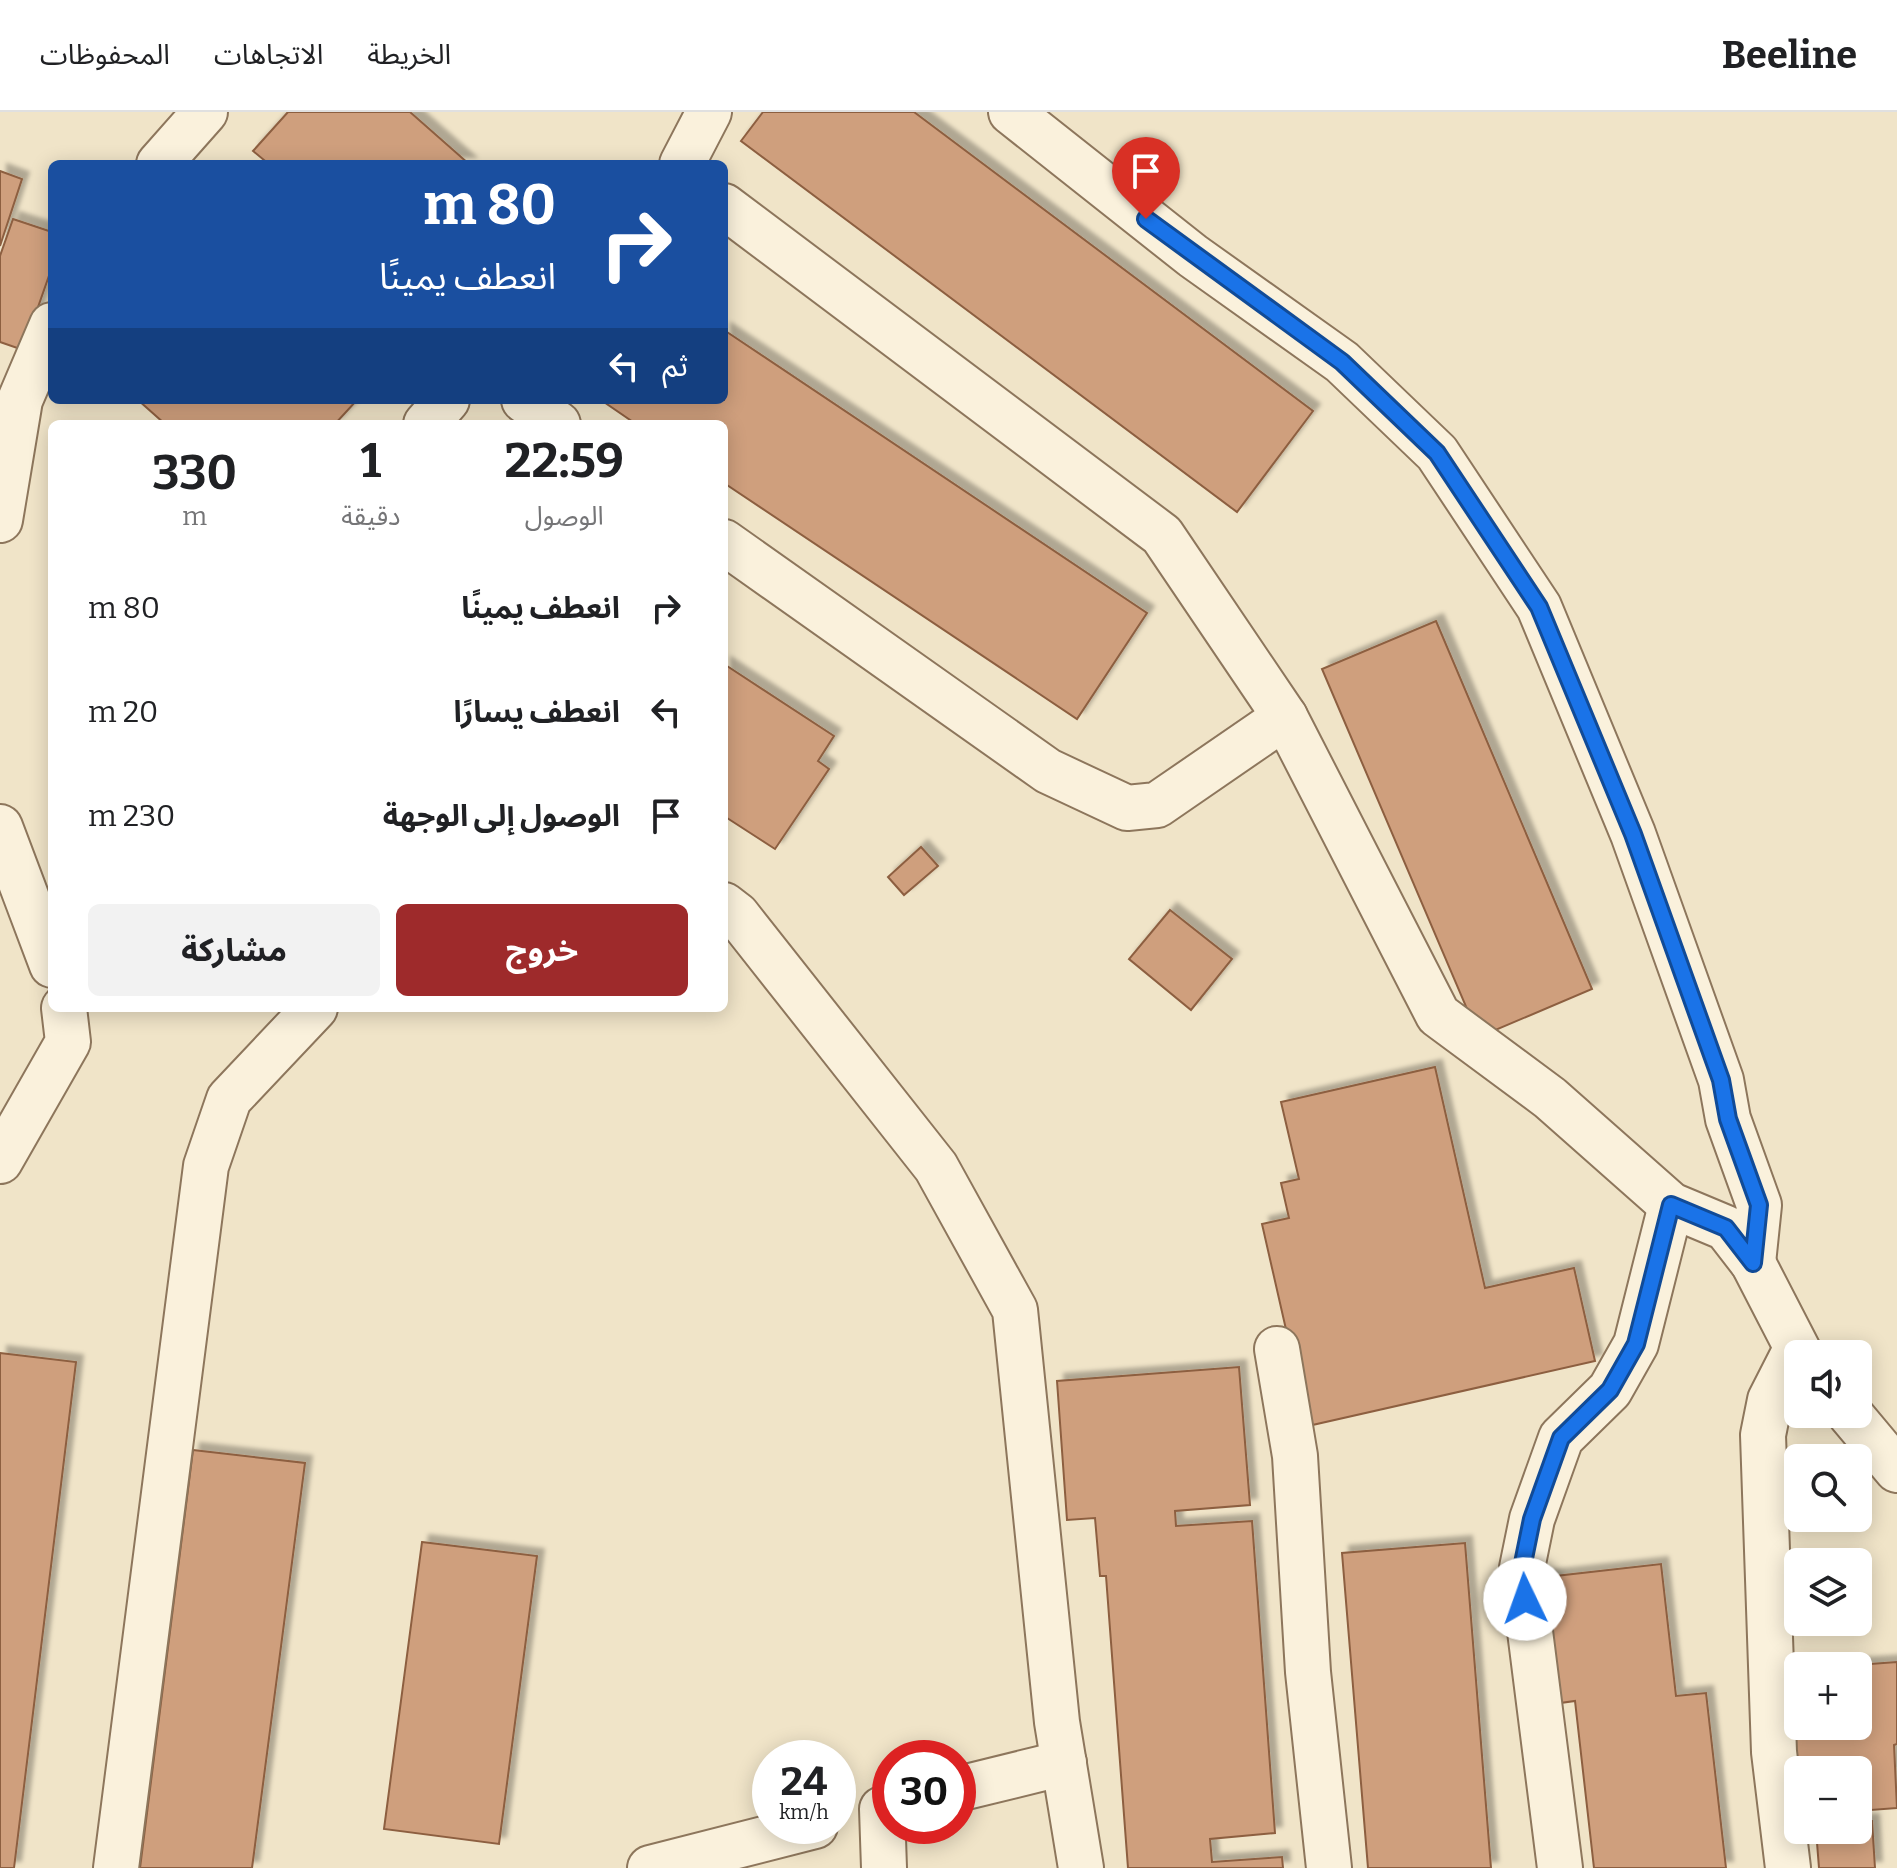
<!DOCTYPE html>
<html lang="ar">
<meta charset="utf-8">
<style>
:root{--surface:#fff;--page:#f2f2f2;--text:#202124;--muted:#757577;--line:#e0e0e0;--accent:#9e2a2b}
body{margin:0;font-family:Bitter,"Noto Sans Arabic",serif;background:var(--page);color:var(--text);direction:rtl;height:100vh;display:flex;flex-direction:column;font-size:30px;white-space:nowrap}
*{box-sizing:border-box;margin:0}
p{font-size:26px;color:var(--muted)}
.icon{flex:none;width:44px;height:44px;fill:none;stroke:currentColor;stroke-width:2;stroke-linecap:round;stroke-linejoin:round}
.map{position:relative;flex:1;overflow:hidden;direction:ltr}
.details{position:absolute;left:48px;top:308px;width:680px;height:592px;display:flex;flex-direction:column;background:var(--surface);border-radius:12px;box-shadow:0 4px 20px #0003;direction:rtl}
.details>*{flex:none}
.guide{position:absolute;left:48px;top:48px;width:680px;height:244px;border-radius:12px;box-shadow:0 4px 20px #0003;direction:rtl;background:#1a4fa0;color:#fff;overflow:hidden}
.controls{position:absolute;left:1784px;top:1228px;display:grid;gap:16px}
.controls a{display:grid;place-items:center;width:88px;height:88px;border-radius:12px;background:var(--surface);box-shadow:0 4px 20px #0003;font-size:40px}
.speed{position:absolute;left:752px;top:1628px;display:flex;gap:16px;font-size:40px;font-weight:700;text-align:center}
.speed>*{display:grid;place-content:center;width:104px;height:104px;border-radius:50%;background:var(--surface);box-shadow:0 4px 20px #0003;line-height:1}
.speed small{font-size:20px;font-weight:400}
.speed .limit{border:12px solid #d22;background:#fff;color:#111}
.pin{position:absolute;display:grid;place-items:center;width:68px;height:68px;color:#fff;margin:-82px -34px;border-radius:50% 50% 50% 0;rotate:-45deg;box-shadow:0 0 8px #0007}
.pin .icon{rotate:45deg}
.me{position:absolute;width:88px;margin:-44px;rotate:357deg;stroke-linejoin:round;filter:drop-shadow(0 0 6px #0008)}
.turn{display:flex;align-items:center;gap:28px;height:168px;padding:0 40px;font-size:36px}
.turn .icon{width:104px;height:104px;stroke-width:2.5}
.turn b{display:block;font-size:56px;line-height:68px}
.then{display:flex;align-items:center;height:76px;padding:0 40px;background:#0003;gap:16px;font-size:30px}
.eta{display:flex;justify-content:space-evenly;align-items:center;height:136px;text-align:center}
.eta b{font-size:48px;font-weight:700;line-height:56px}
.cta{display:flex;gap:16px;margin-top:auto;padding:16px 40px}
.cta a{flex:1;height:92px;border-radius:12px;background:var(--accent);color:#fff;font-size:32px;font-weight:700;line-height:92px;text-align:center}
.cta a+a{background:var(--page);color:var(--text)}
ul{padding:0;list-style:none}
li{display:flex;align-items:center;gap:24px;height:104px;padding:0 40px}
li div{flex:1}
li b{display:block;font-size:30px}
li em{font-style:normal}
header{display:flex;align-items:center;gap:48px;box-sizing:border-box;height:112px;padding:0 40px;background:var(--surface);border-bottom:2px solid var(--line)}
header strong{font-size:38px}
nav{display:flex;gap:44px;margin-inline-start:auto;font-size:28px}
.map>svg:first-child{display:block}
</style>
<header>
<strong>Beeline</strong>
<nav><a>الخريطة</a><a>الاتجاهات</a><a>المحفوظات</a></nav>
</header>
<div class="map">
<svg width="1897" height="1756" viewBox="0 0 1897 1756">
<defs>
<filter id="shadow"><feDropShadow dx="7" dy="-7" stdDeviation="2" flood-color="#0004"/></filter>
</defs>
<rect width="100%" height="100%" fill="#f0e4c8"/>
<g fill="#cf9f7d" stroke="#8d5f41" stroke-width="2" filter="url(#shadow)">
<polygon points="288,0 410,0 469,52 260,52 264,48 253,39"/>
<polygon points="763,0 914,0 1313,299 1237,400 741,29"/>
<polygon points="0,59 22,67 0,134"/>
<polygon points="13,107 52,120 52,155 23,238 0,230 0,144"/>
<polygon points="724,218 1147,501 1077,607 724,371 724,312 636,312 601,288 724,288"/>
<polygon points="138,288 357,288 335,312 165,312"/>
<polygon points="1436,509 1592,877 1479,925 1322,557"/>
<polygon points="724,552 834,624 818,649 829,657 775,737 724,704"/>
<polygon points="921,735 938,754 904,783 888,765"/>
<polygon points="1170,798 1232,847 1191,898 1129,847"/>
<polygon points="1435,955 1485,1176 1574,1156 1595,1249 1308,1314 1262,1112 1289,1106 1281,1071 1299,1067 1281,990"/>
<polygon points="0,1241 76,1250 14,1756 0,1756"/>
<polygon points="1239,1255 1250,1393 1175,1399 1176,1414 1252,1409 1275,1721 1210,1727 1212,1750 1282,1745 1283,1756 1128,1756 1106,1464 1100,1464 1095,1406 1067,1408 1057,1269"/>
<polygon points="193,1338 305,1351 252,1756 140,1756"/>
<polygon points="422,1430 537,1444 499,1732 384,1717"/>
<polygon points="1465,1431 1491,1756 1368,1756 1342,1441"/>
<polygon points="1661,1452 1676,1584 1706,1581 1726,1756 1594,1756 1575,1589 1553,1592 1538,1466"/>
<polygon points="1897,1550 1897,1632 1894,1633 1897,1696 1858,1699 1858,1658 1798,1658 1798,1677 1788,1558 1798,1557 1798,1614 1858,1614 1858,1554 1843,1554"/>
<polygon points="1872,1709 1875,1756 1819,1756 1816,1718 1858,1718 1858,1710"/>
</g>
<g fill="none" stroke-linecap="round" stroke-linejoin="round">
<g stroke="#8d765c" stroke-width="48">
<g id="minor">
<polyline points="1011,0 1193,144 1342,250 1437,341 1539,495 1633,722 1721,968 1728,1007 1759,1093 1753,1151"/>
<polyline points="159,52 205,0"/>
<polyline points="682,52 709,0"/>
<polyline points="724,94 1162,423 1285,605 1438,903 1550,986 1671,1093 1726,1116 1753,1151 1800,1242"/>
<polyline points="524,288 558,312"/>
<polyline points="426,312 447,288"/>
<polyline points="0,408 20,288 52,213"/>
<polyline points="724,430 1048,659 1127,696 1157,693 1285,605"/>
<polyline points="0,715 52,853"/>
<polyline points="724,793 737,803 936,1055 1015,1198 1057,1610 1081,1756"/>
<polyline points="0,1049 68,930 64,896"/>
<polyline points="1277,1237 1295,1344 1308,1560 1329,1756"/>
<polyline points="1850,1302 1897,1358"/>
<polyline points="958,1677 1064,1651"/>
<polyline points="882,1697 884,1756"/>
<polyline points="116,1756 206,1054 229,987 315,896"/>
<polyline points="650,1756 815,1714"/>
<polyline points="1560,1756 1522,1456 1532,1407 1561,1326 1610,1278 1636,1232 1671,1093"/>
<polyline points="1788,1756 1774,1640 1763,1323 1770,1288 1796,1237"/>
</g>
</g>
<use href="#minor" stroke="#faf1dc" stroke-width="44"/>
</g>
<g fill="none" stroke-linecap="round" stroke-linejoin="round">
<g stroke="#114b97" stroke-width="20">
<polyline id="route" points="1146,107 1342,250 1437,341 1539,495 1633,722 1721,968 1728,1007 1759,1093 1753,1151 1726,1116 1671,1093 1636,1232 1610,1278 1561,1326 1532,1407 1522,1456 1525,1487"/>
</g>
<use href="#route" stroke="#1a73e8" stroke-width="14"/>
</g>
</svg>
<div class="controls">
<a><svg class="icon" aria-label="sound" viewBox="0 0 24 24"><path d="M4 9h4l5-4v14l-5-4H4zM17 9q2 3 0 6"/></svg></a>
<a><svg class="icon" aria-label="search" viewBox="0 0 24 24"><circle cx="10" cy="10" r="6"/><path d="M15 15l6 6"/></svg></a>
<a><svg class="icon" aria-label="layers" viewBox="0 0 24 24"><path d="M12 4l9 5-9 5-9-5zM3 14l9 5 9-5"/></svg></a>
<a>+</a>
<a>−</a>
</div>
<div class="speed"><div>24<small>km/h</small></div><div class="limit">30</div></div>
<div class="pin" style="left:1146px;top:107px;background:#d93025"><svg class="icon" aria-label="arrive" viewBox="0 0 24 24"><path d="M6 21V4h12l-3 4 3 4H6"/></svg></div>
<svg class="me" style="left:1525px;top:1487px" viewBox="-20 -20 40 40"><circle r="19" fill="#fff"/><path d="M0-13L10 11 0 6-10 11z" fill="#1a73e8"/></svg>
<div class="guide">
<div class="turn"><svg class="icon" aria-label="right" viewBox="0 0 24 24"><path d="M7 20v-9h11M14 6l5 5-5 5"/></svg><div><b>80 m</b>انعطف يمينًا</div></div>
<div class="then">ثم<svg class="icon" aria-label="left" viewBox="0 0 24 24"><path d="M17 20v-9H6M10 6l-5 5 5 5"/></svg></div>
</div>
<section class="details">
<div class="eta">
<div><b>22:59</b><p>الوصول</p></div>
<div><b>1</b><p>دقيقة</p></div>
<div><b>330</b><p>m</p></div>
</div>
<ul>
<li><svg class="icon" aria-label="right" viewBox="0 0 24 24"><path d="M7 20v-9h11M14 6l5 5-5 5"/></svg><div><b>انعطف يمينًا</b></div><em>80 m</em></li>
<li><svg class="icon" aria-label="left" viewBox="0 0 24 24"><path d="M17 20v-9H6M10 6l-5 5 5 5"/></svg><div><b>انعطف يسارًا</b></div><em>20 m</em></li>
<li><svg class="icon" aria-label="arrive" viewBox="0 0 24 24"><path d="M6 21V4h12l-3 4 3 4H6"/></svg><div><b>الوصول إلى الوجهة</b></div><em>230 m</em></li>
</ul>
<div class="cta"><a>خروج</a><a>مشاركة</a></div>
</section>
</div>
